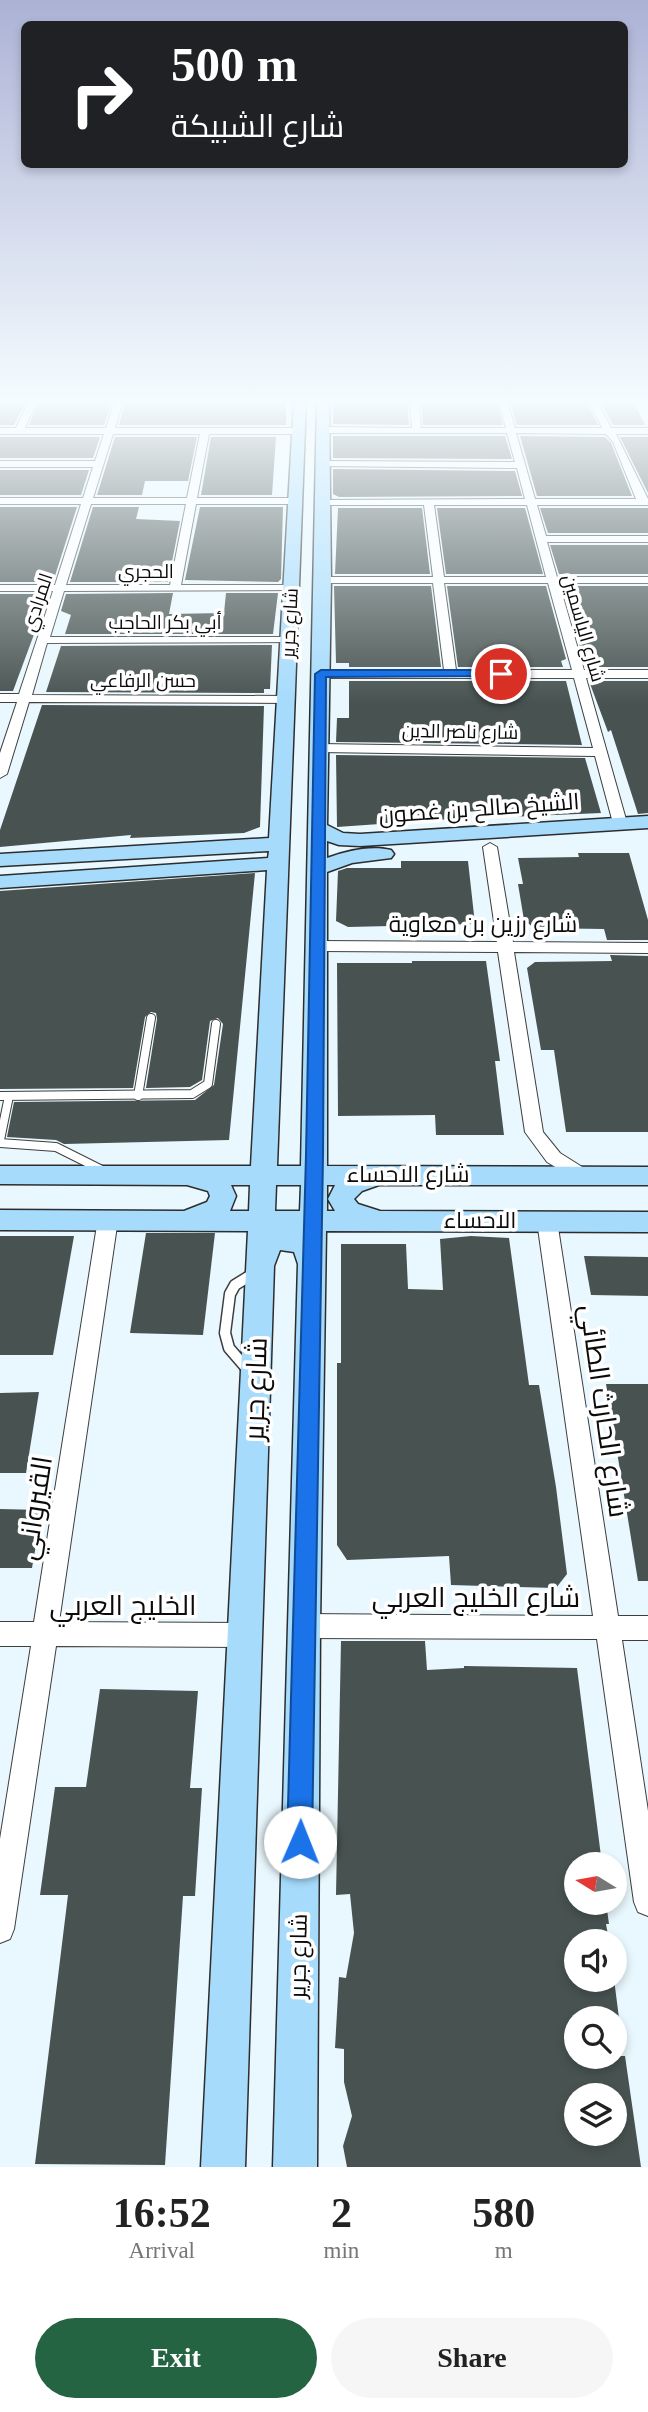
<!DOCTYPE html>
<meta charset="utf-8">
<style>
:root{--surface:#fff;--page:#f6f6f6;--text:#222;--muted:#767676;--accent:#256442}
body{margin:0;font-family:"Times New Roman",Cairo,serif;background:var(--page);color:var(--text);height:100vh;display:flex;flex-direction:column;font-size:26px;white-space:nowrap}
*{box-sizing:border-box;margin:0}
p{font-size:23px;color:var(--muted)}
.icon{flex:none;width:38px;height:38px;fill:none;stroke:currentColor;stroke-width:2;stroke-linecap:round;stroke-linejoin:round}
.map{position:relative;height:2167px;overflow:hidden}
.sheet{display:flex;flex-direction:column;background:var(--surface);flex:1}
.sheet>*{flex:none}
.top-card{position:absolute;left:21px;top:21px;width:607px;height:147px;border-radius:10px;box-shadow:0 4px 10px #0003;background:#202124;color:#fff;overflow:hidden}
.needle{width:46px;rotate:281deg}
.tools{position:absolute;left:564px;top:1852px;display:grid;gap:14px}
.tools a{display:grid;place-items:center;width:63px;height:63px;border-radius:50%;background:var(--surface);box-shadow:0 4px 10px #0003;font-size:35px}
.pin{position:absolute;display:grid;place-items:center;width:60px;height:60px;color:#fff;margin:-30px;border:4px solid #fff;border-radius:50%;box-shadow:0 2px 7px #0007}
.me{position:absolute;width:77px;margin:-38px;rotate:1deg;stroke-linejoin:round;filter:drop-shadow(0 0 5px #0008)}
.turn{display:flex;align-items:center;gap:24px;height:147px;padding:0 35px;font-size:32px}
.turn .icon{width:91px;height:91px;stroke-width:2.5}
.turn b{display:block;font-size:49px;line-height:60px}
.eta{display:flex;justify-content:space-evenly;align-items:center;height:119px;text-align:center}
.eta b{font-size:42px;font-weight:700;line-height:49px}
.button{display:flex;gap:14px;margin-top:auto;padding:14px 35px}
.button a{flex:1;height:80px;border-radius:42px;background:var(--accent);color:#fff;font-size:28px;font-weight:700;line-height:80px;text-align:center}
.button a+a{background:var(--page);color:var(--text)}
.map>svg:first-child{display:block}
</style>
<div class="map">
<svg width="648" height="2167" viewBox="0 0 648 2167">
<rect width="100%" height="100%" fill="#e9f8fe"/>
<g fill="#485351" fill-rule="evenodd">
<polygon points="0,401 26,401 14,425 0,425"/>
<polygon points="39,401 105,401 112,402 104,425 29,425"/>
<polygon points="334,401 407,401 409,425 333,424"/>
<polygon points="421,401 497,401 503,425 423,425"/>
<polygon points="510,401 586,401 598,425 517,425"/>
<polygon points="600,401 633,401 645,425 613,425"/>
<polygon points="125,402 286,402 286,425 119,425"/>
<polygon points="505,436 512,459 333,458 333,436"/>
<polygon points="520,436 605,437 611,443 632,496 537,496"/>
<polygon points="0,437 100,437 93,458 0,458"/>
<polygon points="115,437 197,437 188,481 145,481 142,495 97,495"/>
<polygon points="211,437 276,437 272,495 201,495"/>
<polygon points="620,437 648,437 648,493"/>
<polygon points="333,469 515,471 522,496 339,497 333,494"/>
<polygon points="0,470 89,470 81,495 0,495"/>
<polygon points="0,507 77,507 53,582 0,582"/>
<polygon points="93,507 139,507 136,519 180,521 168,582 70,582"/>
<polygon points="200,507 283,507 281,579 278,582 185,580"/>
<polygon points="338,508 422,508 430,574 335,574"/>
<polygon points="437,508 525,508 543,574 446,574"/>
<polygon points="540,508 648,508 648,533 548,533"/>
<polygon points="550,545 648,545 648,574 559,574"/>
<polygon points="334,586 431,586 441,667 349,667 349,663 336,663"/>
<polygon points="447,586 546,586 566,659 561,661 563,667 458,667"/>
<polygon points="562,586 648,586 648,667 586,667"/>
<polygon points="173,593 169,614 224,613 226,593 278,593 273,634 65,634 71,615 61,611 66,594"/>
<polygon points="0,594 49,594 13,691 0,691"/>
<polygon points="272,645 270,689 264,689 264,693 46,692 61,646"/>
<polygon points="349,681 566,681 582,745 336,742 337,718 349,718"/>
<polygon points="589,681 648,681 648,813 638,814 611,730 608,732"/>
<polygon points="42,705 264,706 260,827 244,833 130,838 131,835 0,847 0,830"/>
<polygon points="336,755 585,758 601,813 507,817 505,809 465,812 465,818 337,827"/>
<polygon points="578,853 629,853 648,920 648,940 607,940 604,929 534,928 524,920 518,884 523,884 518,858 579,857"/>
<polygon points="401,861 468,861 475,924 348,927 336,921 338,871 347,868 401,868"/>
<polygon points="255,873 229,1140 64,1144 56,1140 7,1137 14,1102 195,1100 214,1085 223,1024 218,1018 210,1021 202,1080 190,1087 146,1088 157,1019 156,1013 151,1012 145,1017 133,1088 0,1089 0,891"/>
<polygon points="610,955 648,956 648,1132 566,1132 554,1050 541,1050 527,968 535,962 612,961"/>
<polygon points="412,961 486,961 500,1061 495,1061 504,1135 436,1135 435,1115 338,1116 337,963 412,963"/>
<polygon points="146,1233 215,1233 203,1335 130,1333"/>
<polygon points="0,1236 74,1236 53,1355 0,1355"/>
<polygon points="471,1236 509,1238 529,1385 539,1385 556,1487 567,1574 556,1588 451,1585 449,1556 347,1560 337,1545 337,1363 341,1363 341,1244 406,1244 408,1289 443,1290 440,1239"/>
<polygon points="584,1256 648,1257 648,1296 591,1295"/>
<polygon points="606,1384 648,1384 648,1581 638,1581"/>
<polygon points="39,1392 26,1473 0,1473 0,1393"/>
<polygon points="0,1509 42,1510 32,1568 0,1568"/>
<path d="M341 1641H425L427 1670 464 1668V1666L577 1668 602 1864H576V1902H606L609 1924H606L609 1941H576V1979H614L619 2018H576V2056H625L641 2167H347L343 2146 352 2116 344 2082V2049L335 2048 339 1977 346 1978 354 1933 350 1894 336 1895ZM576 2095H614V2133H576Z"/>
<polygon points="100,1689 198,1691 190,1788 202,1788 195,1896 183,1896 165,2165 35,2164 68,1895 40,1895 55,1787 86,1787"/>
</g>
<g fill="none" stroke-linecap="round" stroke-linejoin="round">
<g stroke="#3e3e3e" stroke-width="10">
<g id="lane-far1">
<polyline points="0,1096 192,1094 208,1084 216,1024"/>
<polyline points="138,1096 151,1018"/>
<polyline points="0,1140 9,1096"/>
<polyline points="0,1143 56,1147 106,1172"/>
</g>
</g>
<g stroke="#3e3e3e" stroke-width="13">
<polyline id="lane" points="248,1370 229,1348 225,1333 230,1294 235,1285 256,1272"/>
</g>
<g stroke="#3e3e3e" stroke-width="2">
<g id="street">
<path d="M29 401H37L25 428H106L115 401H123L115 428H299L303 431 299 434H209L197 498H295L300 501 295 504H196L181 585H291L295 586V590L64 591 50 637H288L294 640 292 642 47 643 32 695 286 696 292 700 290 703 29 702 7 774 0 778V753L17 702H0V694H19L53 591H0V585H55L81 504H0V498H83L93 467H0V461H95L104 434H0V428H16ZM113 434H200L187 498H93ZM91 504H186L170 585H66Z"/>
<path d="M410 401H418L421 428H506L499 401H507L515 428H602L589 401H597L611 428H648V434H616L648 499V505H537L546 536H648V542H547L557 577H648V583H559L584 670H648V678H586L627 823 625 826 620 827 613 823 595 756 319 752 312 748 319 744 593 748 574 678H321L315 674 321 670H444L433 583H323L318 580 323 577H433L424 505H322L319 504V500L525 499 517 468 319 466V462L322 461 515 462 507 433H322L318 430 322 427 412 428ZM516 433 606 434 613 442 636 499H535ZM434 505H527L546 577H444ZM444 583H548L572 670H456Z"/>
<polygon points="490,843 497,847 513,942 648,943 648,953 514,952 543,1132 560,1153 587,1170 589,1175 587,1180 580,1182 547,1162 525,1132 498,952 317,951 309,946 317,941 497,942 483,847"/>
<polygon points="108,1212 115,1214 118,1219 59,1622 245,1623 254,1627 257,1635 254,1643 245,1647 56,1646 14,1929 10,1939 0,1943 0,1839 31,1646 0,1646 0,1622 34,1622 98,1219 101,1214"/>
<polygon points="547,1214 554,1216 557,1221 618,1616 648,1616 648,1640 622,1640 648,1811 648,1916 638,1912 634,1902 597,1639 303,1638 294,1634 291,1626 294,1618 303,1614 593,1616 537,1221 540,1216"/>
</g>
</g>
<g stroke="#2d2d2d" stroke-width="3">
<path id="secondary" d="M294 401H306L277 1166H301L317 401H329L331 580 327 825 343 833 360 834 648 816V828L360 846 339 845 327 841V858C346 851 371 845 391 850L394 854 391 858 352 863 327 872V1166L648 1167V1185H379L362 1191 354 1199 358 1204 380 1211 648 1212V1232L326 1231 320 1626 317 2167H273L298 1264 294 1252 280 1250 274 1266 245 2167H201L248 1231 0 1230V1210L184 1211 207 1202 210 1196 208 1191 187 1185 0 1184V1166H251L267 870 0 888V876L268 858 269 851 0 866V854L269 838ZM231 1185H250L249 1211H230L236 1196ZM276 1185H301L300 1211H275ZM327 1185H335L328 1199 335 1211H327Z"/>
</g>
<use href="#lane-far1" stroke="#fff" stroke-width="8"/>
<use href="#lane" stroke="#fff" stroke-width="10"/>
<use href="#street" fill="#fff" fill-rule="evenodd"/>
<use href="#secondary" fill="#a6dbfc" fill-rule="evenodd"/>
</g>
<linearGradient id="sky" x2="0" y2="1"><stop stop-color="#acb2d5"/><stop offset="0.57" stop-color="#f5fcff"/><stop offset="1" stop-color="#f5fcff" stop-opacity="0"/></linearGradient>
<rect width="648" height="704" fill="url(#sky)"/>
<polygon fill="#1a73e8" stroke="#114b97" stroke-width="2" points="501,670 505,671 505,676 326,677 323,1155 312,1842 309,1851 300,1855 291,1851 287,1842 306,1155 315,674 321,670"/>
<g text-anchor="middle" stroke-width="7" stroke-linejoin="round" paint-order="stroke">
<g font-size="19" fill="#0b0b0b" stroke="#fff">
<text x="146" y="578">الحجري</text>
<text transform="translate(37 602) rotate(-72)" y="7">المرادي</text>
<text x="165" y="629">أبي بكر الحاجب</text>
<text transform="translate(289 623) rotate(-87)" y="7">شارع جرير</text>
<text transform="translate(584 628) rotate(74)" y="7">شارع الياسمين</text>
<text x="143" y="687">حسن الرفاعي</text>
<text transform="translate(460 731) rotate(1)" y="7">شارع ناصر الدين</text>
</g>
<g font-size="23" fill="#0b0b0b" stroke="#fff">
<text transform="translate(479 808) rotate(-4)" y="8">الشيخ صالح بن غصون</text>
<text x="483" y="932">شارع رزين بن معاوية</text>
<text x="408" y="1182">شارع الاحساء</text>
<text x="480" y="1228">الاحساء</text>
<text transform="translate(298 1956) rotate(-89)" y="8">شارع جرير</text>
</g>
<g font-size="28" fill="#0b0b0b" stroke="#fff">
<text transform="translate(255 1389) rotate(-88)" y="10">شارع جرير</text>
<text transform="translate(605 1411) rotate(82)" y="10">شارع الحارث الطائي</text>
<text transform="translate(34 1508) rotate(-81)" y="10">القيرواني</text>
<text x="476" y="1607">شارع الخليج العربي</text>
<text x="123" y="1615">الخليج العربي</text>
</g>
</g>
</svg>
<div class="tools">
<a><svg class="needle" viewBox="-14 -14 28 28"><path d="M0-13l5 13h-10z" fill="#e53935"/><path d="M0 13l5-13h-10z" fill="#767676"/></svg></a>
<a><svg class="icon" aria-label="sound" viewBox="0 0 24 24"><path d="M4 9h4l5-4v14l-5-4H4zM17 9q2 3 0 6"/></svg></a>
<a><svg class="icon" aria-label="search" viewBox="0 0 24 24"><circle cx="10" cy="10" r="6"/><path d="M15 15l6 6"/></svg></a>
<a><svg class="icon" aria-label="layers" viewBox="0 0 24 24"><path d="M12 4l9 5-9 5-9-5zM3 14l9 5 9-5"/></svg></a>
</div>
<div class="pin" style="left:501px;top:674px;background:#d93025"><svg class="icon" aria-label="arrive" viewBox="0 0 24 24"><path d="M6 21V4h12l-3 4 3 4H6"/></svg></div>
<svg class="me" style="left:300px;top:1842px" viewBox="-20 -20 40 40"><circle r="19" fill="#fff"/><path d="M0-13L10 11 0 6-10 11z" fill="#1a73e8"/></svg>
<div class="top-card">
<div class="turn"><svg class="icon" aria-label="right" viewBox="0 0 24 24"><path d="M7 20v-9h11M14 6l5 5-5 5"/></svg><div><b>500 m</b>شارع الشبيكة</div></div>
</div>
</div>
<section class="sheet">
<div class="eta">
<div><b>16:52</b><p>Arrival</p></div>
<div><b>2</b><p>min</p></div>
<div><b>580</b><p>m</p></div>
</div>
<div class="button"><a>Exit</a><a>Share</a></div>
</section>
